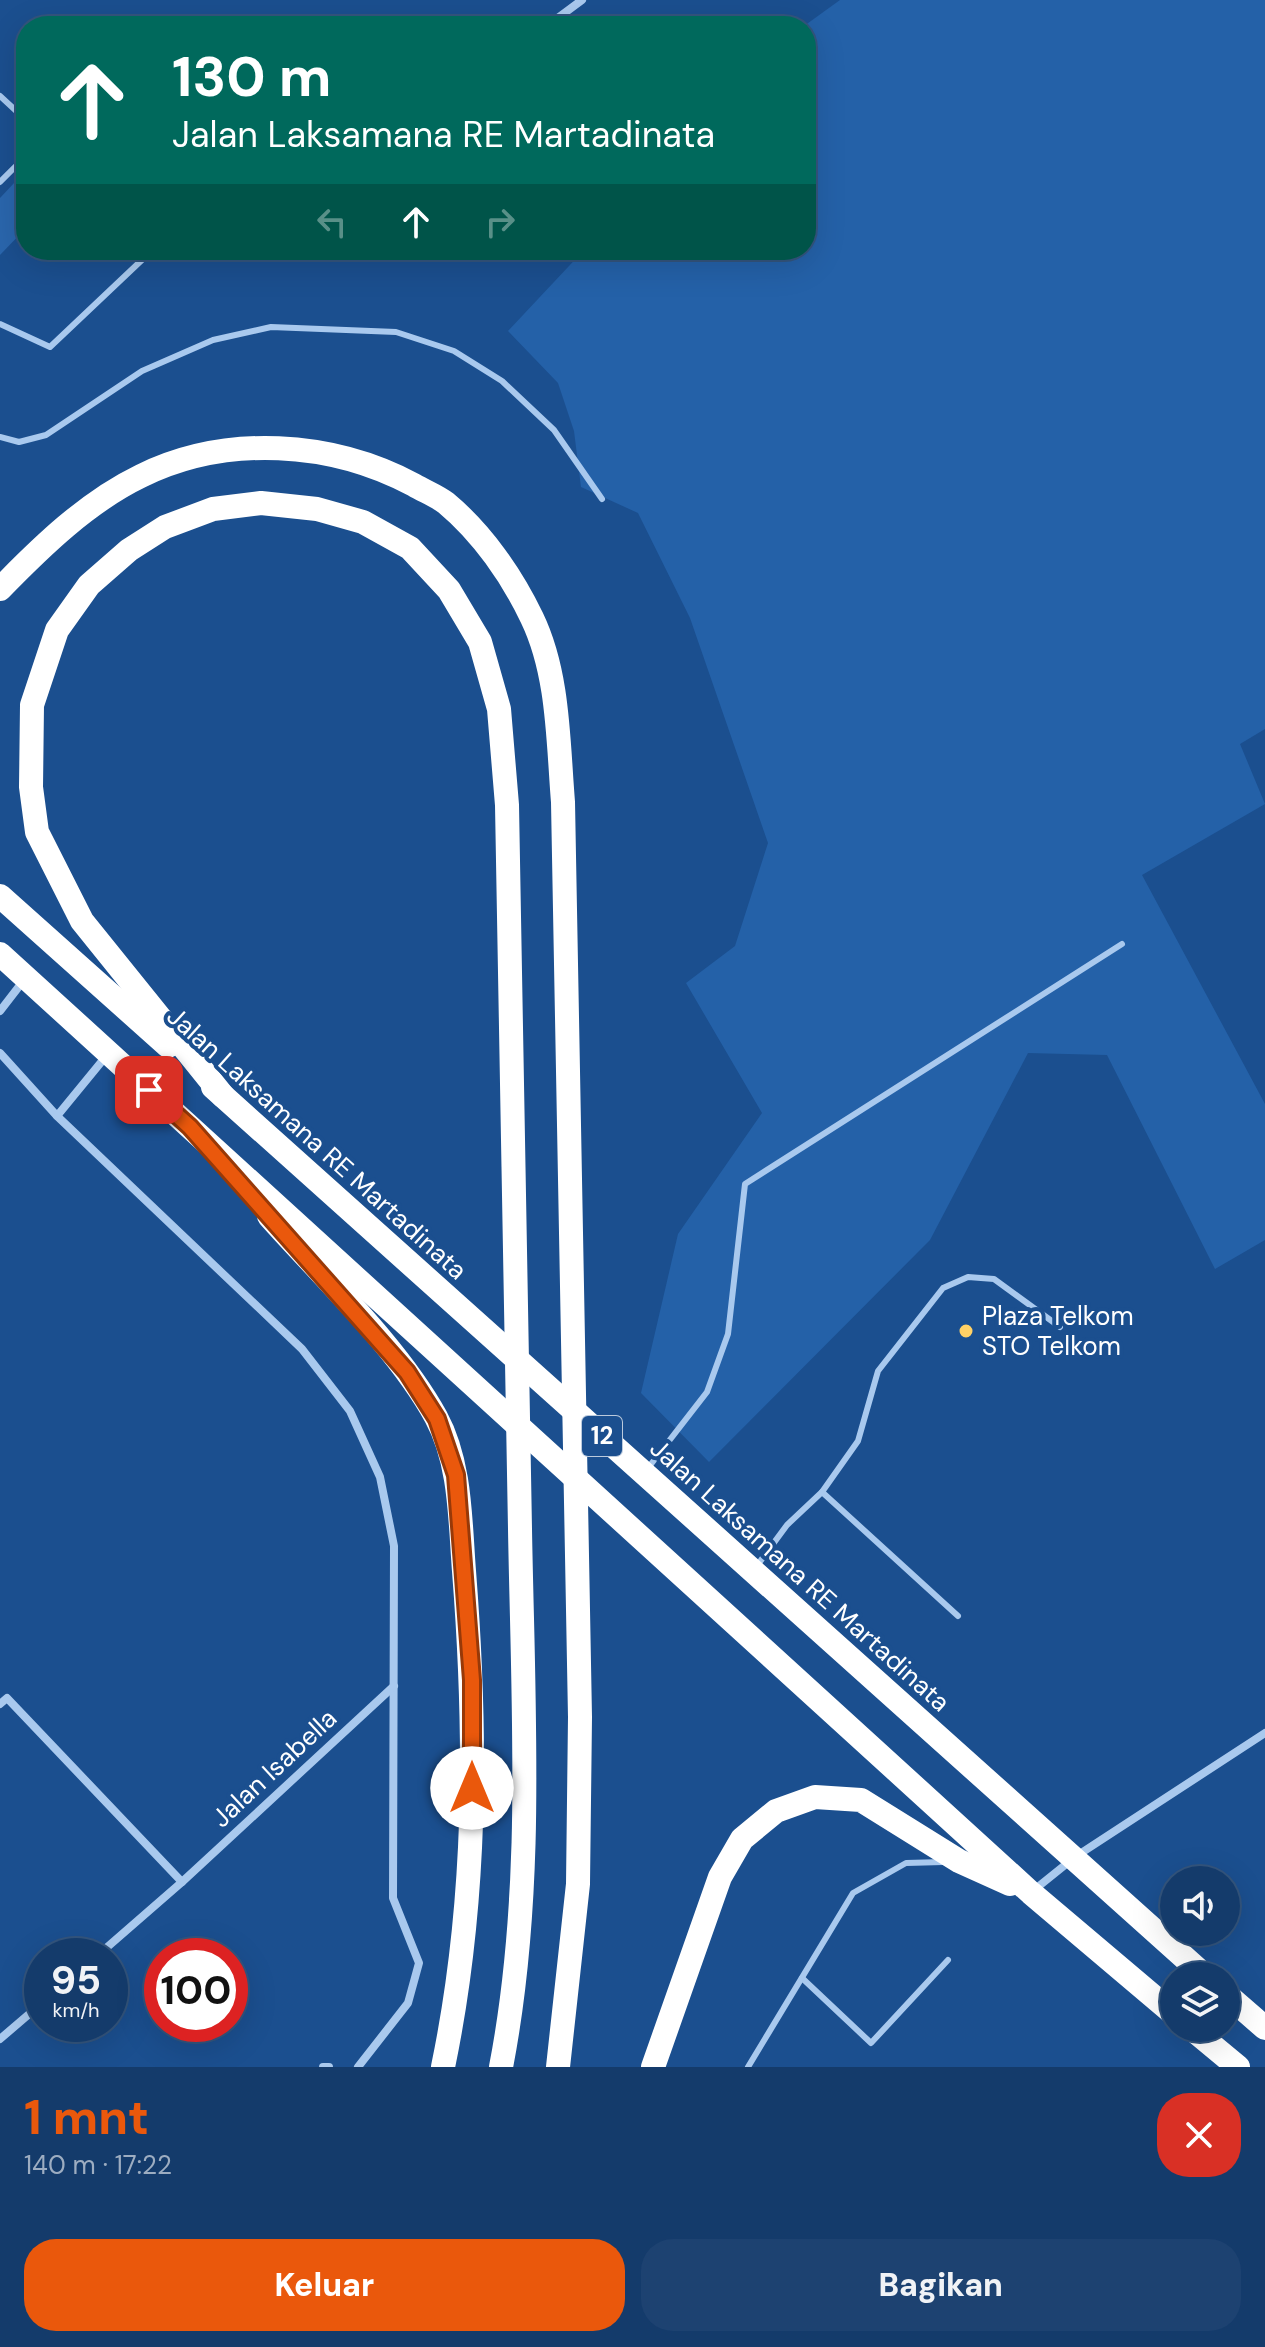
<!DOCTYPE html>
<html lang="id">
<meta charset="utf-8">
<style>
:root{--surface:#143b6b;--page:#1d4271;--text:#f1f3f6;--muted:#9dadc1;--line:#33557e;--accent:#ea580c}
body{margin:0;font-family:"DM Sans",sans-serif;background:var(--page);color:var(--text);height:100vh;display:flex;flex-direction:column;font-size:30px;white-space:nowrap}
*{box-sizing:border-box;margin:0}
p{font-size:26px;color:var(--muted)}
.icon{flex:none;width:44px;height:44px;fill:none;stroke:currentColor;stroke-width:2;stroke-linecap:round;stroke-linejoin:round}
.map{position:relative;height:2067px;overflow:hidden}
.drawer{display:flex;flex-direction:column;background:var(--surface);flex:1}
.drawer>*{flex:none}
.banner{position:absolute;left:16px;top:16px;width:800px;height:244px;border-radius:32px;box-shadow:0 8px 32px #0002,0 0 0 2px var(--line);background:#00695c;color:#fff;overflow:hidden}
.controls{position:absolute;left:1160px;top:1866px;display:grid;gap:16px}
.controls a{display:grid;place-items:center;width:80px;height:80px;border-radius:50%;background:var(--surface);box-shadow:0 8px 32px #0002,0 0 0 2px var(--line);font-size:40px}
.speed{position:absolute;left:24px;top:1938px;display:flex;gap:16px;font-size:40px;font-weight:700;text-align:center}
.speed>*{display:grid;place-content:center;width:104px;height:104px;border-radius:50%;background:var(--surface);box-shadow:0 8px 32px #0002,0 0 0 2px var(--line);line-height:1}
.speed small{font-size:20px;font-weight:400}
.speed .limit{border:12px solid #d22;background:#fff;color:#111}
.pin{position:absolute;display:grid;place-items:center;width:68px;height:68px;color:#fff;margin:-34px;border-radius:16px;box-shadow:0 4px 12px #0006}
.me{position:absolute;width:88px;margin:-44px;rotate:0deg;stroke-linejoin:round;filter:drop-shadow(0 0 6px #0008)}
.turn{display:flex;align-items:center;gap:28px;height:168px;padding:0 24px;font-size:36px}
.turn .icon{width:104px;height:104px;stroke-width:2.5}
.turn b{display:block;font-size:56px;line-height:68px}
.lanes{display:flex;align-items:center;height:76px;padding:0 24px;background:#0003;justify-content:center;gap:40px;direction:ltr}
.lanes .off{opacity:.35}
.round{display:grid;place-items:center;flex:none;width:84px;height:84px;border-radius:32px;background:var(--page)}
.head{display:flex;align-items:center;justify-content:space-between;height:136px;padding:0 24px}
h1{font-size:48px;font-weight:800;line-height:60px;color:var(--accent)}
.cta{display:flex;gap:16px;margin-top:auto;padding:16px 24px}
.cta a{flex:1;height:92px;border-radius:32px;background:var(--accent);color:#fff;font-size:32px;font-weight:800;line-height:92px;text-align:center}
.cta a+a{background:var(--page);color:var(--text)}
.map>svg:first-child{display:block}
</style>
<div class="map">
<svg width="1265" height="2067" viewBox="0 0 1265 2067">
<rect width="100%" height="100%" fill="#1b4f8f"/>
<polygon fill="#2461a8" points="840,0 1265,0 1265,729 1240,744 1265,804 1142,875 1265,1104 1265,1240 1215,1269 1107,1055 1028,1053 930,1240 709,1462 641,1393 678,1234 762,1113 686,983 735,946 768,843 690,618 638,513 581,487 574,431 558,383 508,331 584,250 806,250 804,26"/>
<polygon fill="#2a66ad" points="15,182 26,193 26,228 0,255 0,198"/>
<g fill="none" stroke-linecap="round" stroke-linejoin="round">
<g stroke="#a9c9ee" stroke-width="6">
<polyline points="0,96 26,120"/>
<polyline points="0,182 26,156"/>
<polyline points="0,324 50,347 144,258 146,250"/>
<polyline points="0,437 19,442 46,435 142,371 213,340 271,327 396,332 454,351 502,381 554,430 602,499"/>
<polyline points="648,1468 707,1392 728,1334 745,1184 1122,944"/>
<polyline points="756,1567 787,1525 822,1492"/>
<polyline points="958,1616 822,1492 858,1441 878,1371 943,1288 968,1277 994,1279 1060,1327"/>
<polyline points="802,1978 871,2043 948,1960"/>
<polyline points="748,2067 853,1893 906,1863 943,1862"/>
</g>
<g stroke="#a9c9ee" stroke-width="8">
<polyline points="547,26 582,0"/>
<polyline points="0,1011 24,980"/>
<polyline points="0,1053 57,1116 302,1349 350,1411 380,1477 394,1546 393,1898 419,1963 408,2003 358,2067"/>
<polyline points="57,1116 107,1055"/>
<polyline points="0,1704 7,1698 182,1882"/>
<polyline points="1034,1890 1075,1857 1265,1733"/>
<polyline points="97,1956 182,1882 394,1686"/>
<polyline points="0,2039 42,2003"/>
<polyline points="323,2067 329,2067"/>
</g>
<g stroke="#fff" stroke-width="24">
<path d="M0 589C41 547 87 502 141 476 226 434 332 441 414 485 424 491 437 496 446 503 482 533 512 576 532 618 559 674 558 742 563 802L580 1717 578 1884 558 2067"/>
<polyline points="0,896 168,1046"/>
<polyline points="0,954 1031,1893 1174,2014"/>
<polyline points="213,1087 1205,1976"/>
<path d="M223 1096 82 921 37 832 31 787 32 705 57 630 89 585 129 550 165 527 213 509 261 503 317 509 363 522 410 548 449 590 480 642 499 709 507 805C511 1046 516 1288 520 1529 523 1707 535 1891 501 2067"/>
<path d="M269 1216C323 1277 397 1346 436 1417 461 1463 460 1520 464 1571 477 1737 477 1903 443 2067"/>
<polyline points="1226,1994 1265,2028"/>
<polyline points="1191,2028 1238,2067"/>
<polyline points="653,2067 720,1877 742,1839 776,1811 815,1797 861,1800 959,1861 1010,1884"/>
</g>
</g>
<g fill="none" stroke-linecap="round" stroke-linejoin="round">
<g stroke="#983908" stroke-width="20">
<polyline id="route" points="149,1090 190,1127 407,1372 437,1419 456,1475 472,1680 472,1788"/>
</g>
<use href="#route" stroke="#ea580c" stroke-width="14"/>
</g>
<circle fill="#ffd166" stroke="#1b4f8f" stroke-width="3" cx="966" cy="1331" r="8"/>
<g text-anchor="middle" stroke-width="8" stroke-linejoin="round" paint-order="stroke">
<rect fill="#1b4f8f" stroke="#bbcadd" stroke-width="2" x="582" y="1416" width="40" height="40" rx="6"/>
<g font-size="24" font-weight="bold" fill="#fff">
<text x="602" y="1444">12</text>
</g>
<g font-size="26" fill="#fff" stroke="#1b4f8f">
<text transform="translate(317 1143) rotate(42)" y="9">Jalan Laksamana RE Martadinata</text>
<text transform="translate(800 1575) rotate(42)" y="9">Jalan Laksamana RE Martadinata</text>
<text transform="translate(274 1768) rotate(-43)" y="9">Jalan Isabella</text>
</g>
<g font-size="26" fill="#fff" stroke="#1b4f8f" text-anchor="start">
<text x="982" y="1325">Plaza Telkom<tspan x="982" dy="30">STO Telkom</tspan></text>
</g>
</g>
</svg>
<div class="controls">
<a><svg class="icon" aria-label="sound" viewBox="0 0 24 24"><path d="M4 9h4l5-4v14l-5-4H4zM17 9q2 3 0 6"/></svg></a>
<a><svg class="icon" aria-label="layers" viewBox="0 0 24 24"><path d="M12 4l9 5-9 5-9-5zM3 14l9 5 9-5"/></svg></a>
</div>
<div class="speed"><div>95<small>km/h</small></div><div class="limit">100</div></div>
<div class="pin" style="left:149px;top:1090px;background:#d93025"><svg class="icon" aria-label="arrive" viewBox="0 0 24 24"><path d="M6 21V4h12l-3 4 3 4H6"/></svg></div>
<svg class="me" style="left:472px;top:1788px" viewBox="-20 -20 40 40"><circle r="19" fill="#fff"/><path d="M0-13L10 11 0 6-10 11z" fill="#ea580c"/></svg>
<div class="banner">
<div class="turn"><svg class="icon" aria-label="ahead" viewBox="0 0 24 24"><path d="M12 20V5M6 11l6-6 6 6"/></svg><div><b>130 m</b>Jalan Laksamana RE Martadinata</div></div>
<div class="lanes"><svg class="icon off" aria-label="left" viewBox="0 0 24 24"><path d="M17 20v-9H6M10 6l-5 5 5 5"/></svg><svg class="icon" aria-label="ahead" viewBox="0 0 24 24"><path d="M12 20V5M6 11l6-6 6 6"/></svg><svg class="icon off" aria-label="right" viewBox="0 0 24 24"><path d="M7 20v-9h11M14 6l5 5-5 5"/></svg></div>
</div>
</div>
<section class="drawer">
<div class="head"><div><h1>1 mnt</h1><p>140 m · 17:22</p></div><a class="round" style="background:#d93025;color:#fff"><svg class="icon" aria-label="close" viewBox="0 0 24 24"><path d="M6 6l12 12M18 6L6 18"/></svg></a></div>
<div class="cta"><a>Keluar</a><a>Bagikan</a></div>
</section>
